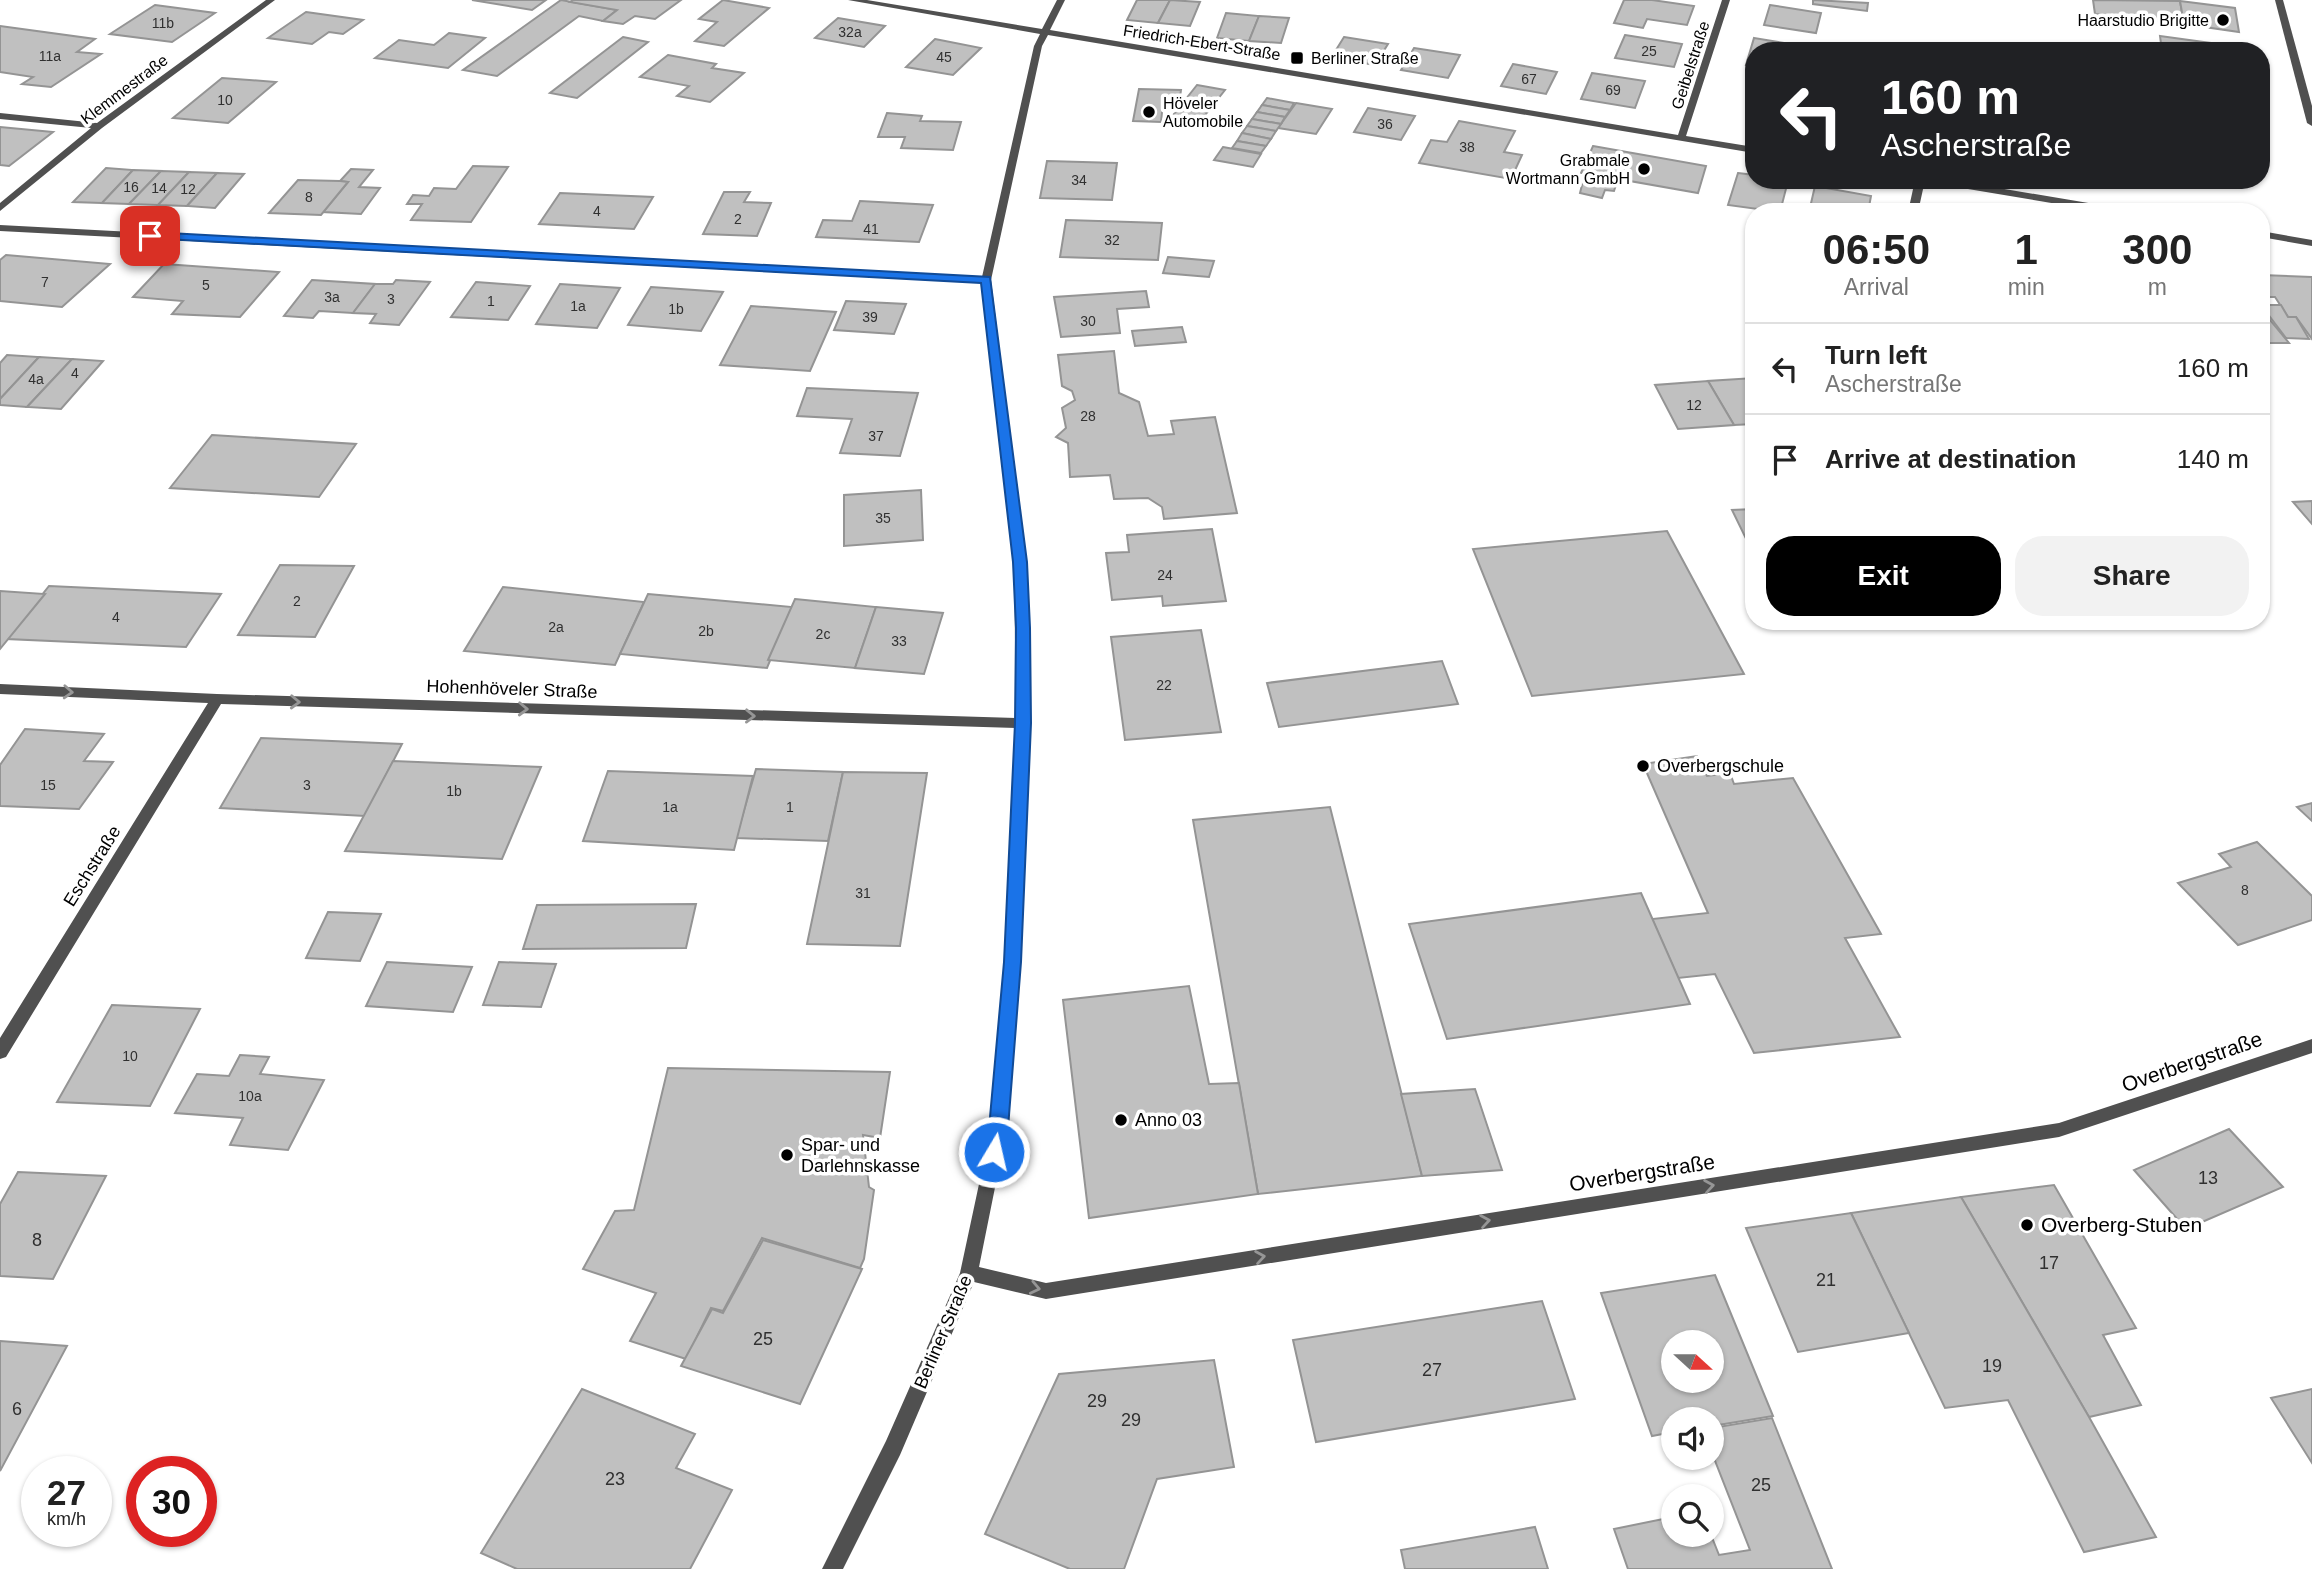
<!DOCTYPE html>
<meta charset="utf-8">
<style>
:root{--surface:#fff;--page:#f2f2f2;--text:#222;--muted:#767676;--line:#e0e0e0;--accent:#000}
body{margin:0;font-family:Helvetica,sans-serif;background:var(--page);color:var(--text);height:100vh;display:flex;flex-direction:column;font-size:26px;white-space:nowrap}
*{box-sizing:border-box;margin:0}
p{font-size:23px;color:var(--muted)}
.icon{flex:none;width:38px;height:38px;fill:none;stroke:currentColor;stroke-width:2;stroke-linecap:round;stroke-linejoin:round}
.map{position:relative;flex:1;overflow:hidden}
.sheet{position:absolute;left:1745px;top:203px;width:525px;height:427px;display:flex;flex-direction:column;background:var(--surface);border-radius:28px;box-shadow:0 2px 5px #0004}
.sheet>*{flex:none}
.banner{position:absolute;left:1745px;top:42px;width:525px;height:147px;border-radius:28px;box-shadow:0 2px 5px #0004;background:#202124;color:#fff;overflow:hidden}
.needle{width:46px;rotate:111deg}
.fabs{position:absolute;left:1661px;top:1330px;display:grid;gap:14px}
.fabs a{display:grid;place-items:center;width:63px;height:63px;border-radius:50%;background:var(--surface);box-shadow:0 2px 5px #0004;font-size:35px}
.speed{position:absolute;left:21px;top:1456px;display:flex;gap:14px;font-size:35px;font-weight:700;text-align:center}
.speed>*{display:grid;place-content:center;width:91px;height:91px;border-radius:50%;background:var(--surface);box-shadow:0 2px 5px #0004;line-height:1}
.speed small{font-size:18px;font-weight:400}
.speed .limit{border:10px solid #d22;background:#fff;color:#111}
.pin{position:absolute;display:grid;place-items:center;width:60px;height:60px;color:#fff;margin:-30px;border-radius:14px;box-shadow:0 4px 10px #0006}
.me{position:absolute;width:77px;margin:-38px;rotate:9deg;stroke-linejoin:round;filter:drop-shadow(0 0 5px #0008)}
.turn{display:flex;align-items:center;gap:24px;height:147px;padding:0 21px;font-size:32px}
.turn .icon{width:91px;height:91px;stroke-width:2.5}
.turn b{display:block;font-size:49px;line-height:60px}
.eta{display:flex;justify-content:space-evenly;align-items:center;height:119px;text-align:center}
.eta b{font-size:42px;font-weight:700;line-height:49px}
.primary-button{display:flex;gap:14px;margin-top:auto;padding:14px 21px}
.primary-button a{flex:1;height:80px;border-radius:28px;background:var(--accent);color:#fff;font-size:28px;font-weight:700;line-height:80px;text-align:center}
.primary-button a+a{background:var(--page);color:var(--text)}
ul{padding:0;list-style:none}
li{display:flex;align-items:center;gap:21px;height:91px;padding:0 21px;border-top:2px solid var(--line)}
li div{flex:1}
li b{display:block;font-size:26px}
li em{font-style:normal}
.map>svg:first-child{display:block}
</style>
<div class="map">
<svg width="2312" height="1569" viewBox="0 0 2312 1569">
<rect width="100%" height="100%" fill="#fff"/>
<g fill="#c0c0c0" stroke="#949494" stroke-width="2" fill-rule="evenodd">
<polygon points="472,0 546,0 532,10"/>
<polygon points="561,0 617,10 603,21 579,16 497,76 463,70"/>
<polygon points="573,0 681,0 655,19 635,16 623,24 603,21 617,10 570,2"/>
<polygon points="723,0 769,8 724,46 695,41 717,22 699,19"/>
<polygon points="1137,0 1170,0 1158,23 1127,20"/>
<polygon points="1170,0 1200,2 1190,26 1158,23"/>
<polygon points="1624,0 1652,0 1694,6 1687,25 1647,19 1643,28 1614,23"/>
<polygon points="1813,0 1868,3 1867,11 1813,4"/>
<polygon points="2093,0 2180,1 2184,24 2095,14"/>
<polygon points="2180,1 2235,8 2239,32 2184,24"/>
<polygon points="155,5 215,13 172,42 110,34"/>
<polygon points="1770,5 1821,13 1816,33 1764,25"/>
<polygon points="306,12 363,20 343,34 329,32 312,44 268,38"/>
<polygon points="1226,13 1259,16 1249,41 1217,38"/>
<polygon points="1259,16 1289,18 1281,43 1249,41"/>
<polygon points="838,18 885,26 864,47 815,38"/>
<polygon points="0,26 95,39 77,52 101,54 51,87 22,84 33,77 0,72"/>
<polygon points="449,33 485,38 448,68 375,58 399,40 434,45"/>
<polygon points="1625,35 1682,44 1674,67 1615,58"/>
<polygon points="2160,36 2225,45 2226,51 2162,51"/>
<polygon points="623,37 648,42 577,98 550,93"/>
<polygon points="1344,37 1388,44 1375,65 1331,58"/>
<polygon points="1754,38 1803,46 1802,51 1754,51 1754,66 1746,65"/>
<polygon points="935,39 981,48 953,75 906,67"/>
<polygon points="1414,48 1460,55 1448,78 1401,70"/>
<polygon points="668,55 716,64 712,68 744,73 710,102 677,96 689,86 640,77"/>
<polygon points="1513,64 1557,72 1546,94 1501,86"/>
<polygon points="1592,73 1645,81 1635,108 1581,99"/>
<polygon points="222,78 276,82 228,123 173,118"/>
<polygon points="1197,85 1225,90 1198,124 1170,119"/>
<polygon points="1139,89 1181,90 1179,104 1163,103 1161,122 1133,121"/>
<polygon points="1267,98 1294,103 1290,110 1262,105"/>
<polygon points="1296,103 1332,109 1316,134 1278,128"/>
<polygon points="1262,105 1290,110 1285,117 1257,112"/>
<polygon points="1368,108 1415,116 1401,140 1354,132"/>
<polygon points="1257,112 1285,117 1281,124 1252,119"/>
<polygon points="887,113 922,116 920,121 961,122 953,150 901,148 905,137 878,137"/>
<polygon points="1252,119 1281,124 1276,131 1247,126"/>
<polygon points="1459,121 1515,131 1504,152 1522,155 1511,179 1419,163 1431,140 1447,142"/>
<polygon points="1247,126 1276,131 1271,139 1242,133"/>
<polygon points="0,127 53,132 9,166 0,165"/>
<polygon points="1242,133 1271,139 1266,146 1237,141"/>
<polygon points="1237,141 1266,146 1261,153 1232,148"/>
<polygon points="1593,146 1706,166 1698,193 1618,179 1614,191 1605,190 1602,198 1580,193 1585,173 1581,173"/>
<polygon points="1223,147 1261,154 1253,167 1214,160"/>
<polygon points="1047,161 1117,163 1112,200 1040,198"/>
<polygon points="473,166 508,167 471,222 411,220 422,204 407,204 413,195 429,196 434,188 456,189"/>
<polygon points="106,168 133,170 102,203 73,202"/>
<polygon points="351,169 373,170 359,187 380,188 361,214 323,212 348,182 340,181"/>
<polygon points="133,170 161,171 129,204 102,203"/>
<polygon points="161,171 189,172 158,205 129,204"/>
<polygon points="189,172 217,173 187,206 158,205"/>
<polygon points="217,173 244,174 215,208 187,206"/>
<polygon points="1738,173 1754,175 1754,180 1788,181 1780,212 1728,205"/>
<polygon points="298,180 340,181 348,182 321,215 269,213"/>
<polygon points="1815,186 1871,196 1868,212 1809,212"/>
<polygon points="724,192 750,192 744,202 771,203 757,236 703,234"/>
<polygon points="560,193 653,197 634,229 539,224"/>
<polygon points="860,201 933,205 919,242 816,237 823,220 852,221"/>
<polygon points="1066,220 1162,223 1158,260 1060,257"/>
<polygon points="6,255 110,264 62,307 0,301 0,260"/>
<polygon points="1168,257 1214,261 1209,277 1163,273"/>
<polygon points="164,264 279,272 240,317 172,314 183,301 133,297"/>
<polygon points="2261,275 2312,277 2312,339 2296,317 2288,317 2275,297 2264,297 2261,291"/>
<polygon points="312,280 375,284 353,313 319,311 313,318 284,316"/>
<polygon points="396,280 430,282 399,325 370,323 376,314 353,313 375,284 393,284"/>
<polygon points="476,282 530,286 508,320 451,317"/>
<polygon points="560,284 620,288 597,328 536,324"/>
<polygon points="651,287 723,292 701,331 628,325"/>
<polygon points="1146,291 1149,307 1117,309 1120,333 1061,337 1054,297"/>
<polygon points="846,301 906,304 894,334 834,330"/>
<polygon points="2261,305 2281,305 2288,317 2296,317 2309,339 2286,338"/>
<polygon points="751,306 836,312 810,371 720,365"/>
<polygon points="2261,309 2289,343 2261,343"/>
<polygon points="1182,327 1186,342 1135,346 1132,331"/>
<polygon points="1114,351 1119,393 1139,402 1148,436 1174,434 1171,421 1215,417 1237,513 1164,519 1162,507 1148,498 1114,499 1110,475 1070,477 1068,443 1056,437 1066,428 1062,408 1075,400 1072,391 1062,386 1058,355"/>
<polygon points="7,355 39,357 0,399 0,363"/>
<polygon points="39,357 72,359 27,407 0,405 0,399"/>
<polygon points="72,359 103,361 61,409 27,407"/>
<polygon points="1754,378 1754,424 1734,425 1708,381"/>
<polygon points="1708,381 1734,425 1678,429 1655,385"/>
<polygon points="807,388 918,393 900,456 840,453 852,419 797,416"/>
<polygon points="212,435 356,444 319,497 170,488"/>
<polygon points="921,490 923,540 844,546 844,495"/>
<polygon points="2312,501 2312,524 2293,502"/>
<polygon points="1754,509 1754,555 1732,510"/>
<polygon points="1212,529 1226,601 1163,606 1162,596 1112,600 1106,553 1129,552 1127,535"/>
<polygon points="1667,531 1744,674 1532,696 1473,549"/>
<polygon points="280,565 354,566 315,637 238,635"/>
<polygon points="49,586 221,594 186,647 7,639"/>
<polygon points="503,587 644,602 615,665 464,651"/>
<polygon points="0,591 45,594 0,649"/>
<polygon points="648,594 792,607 767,668 620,654"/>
<polygon points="795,599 876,607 855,668 768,660"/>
<polygon points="876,607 943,613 924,674 855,668"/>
<polygon points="1201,630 1221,732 1125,740 1111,637"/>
<polygon points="1442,661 1458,704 1279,727 1267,683"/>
<polygon points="25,729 104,734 84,761 113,762 79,809 0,806 0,765"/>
<polygon points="261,738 402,744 365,816 220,808"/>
<polygon points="1697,756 1707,776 1730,773 1734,784 1793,778 1881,934 1845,938 1900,1037 1754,1053 1715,974 1678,978 1652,919 1708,913 1643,764"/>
<polygon points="393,761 541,767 502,859 345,851"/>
<polygon points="756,769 843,772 828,841 736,838"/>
<polygon points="608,771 753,776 734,850 583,841"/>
<polygon points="843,772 927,773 900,946 807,944"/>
<polygon points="2312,803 2312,821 2297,807"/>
<polygon points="1330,807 1422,1176 1258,1194 1193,820"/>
<polygon points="2257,842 2312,896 2312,920 2238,945 2178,883 2231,867 2219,854"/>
<polygon points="1641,893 1690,1004 1447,1039 1409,924"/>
<polygon points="696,904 686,948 523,949 537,905"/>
<polygon points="328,912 381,914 360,961 306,958"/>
<polygon points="387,962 472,967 453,1012 366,1006"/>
<polygon points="499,962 556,964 541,1007 483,1005"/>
<polygon points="1189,986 1209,1084 1239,1083 1258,1194 1089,1218 1063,1000"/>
<polygon points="112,1005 200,1009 150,1106 57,1102"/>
<polygon points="240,1055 269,1057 260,1074 324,1080 288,1150 230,1145 243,1118 175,1113 197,1074 229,1076"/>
<polygon points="668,1068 890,1072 880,1138 863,1135 869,1187 874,1190 864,1259 860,1268 762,1238 723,1311 711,1308 686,1359 630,1341 656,1293 583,1269 615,1211 634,1210"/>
<polygon points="1475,1089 1502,1170 1422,1176 1401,1094"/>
<polygon points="2229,1129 2283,1187 2186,1229 2134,1170"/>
<polygon points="18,1172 106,1176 53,1279 0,1276 0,1204"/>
<polygon points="2054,1185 2136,1328 2103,1335 2141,1405 2089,1417 1961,1197"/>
<polygon points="1961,1197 2089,1417 2156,1537 2084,1552 2008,1400 1945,1408 1851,1213"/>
<polygon points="1851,1213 1909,1333 1798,1352 1746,1228"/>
<polygon points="763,1240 862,1269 800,1404 681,1366 712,1309 723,1313"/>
<path d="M1715 1275 1773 1416 1712 1426V1419H1673V1432L1652 1436 1601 1293ZM1673 1342H1712V1381H1673Z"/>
<polygon points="1542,1301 1575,1399 1316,1442 1293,1340"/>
<polygon points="0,1341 67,1346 0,1471"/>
<polygon points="1214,1360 1234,1467 1157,1479 1124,1569 1070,1569 985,1534 1059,1374"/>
<polygon points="582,1389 695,1434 676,1468 732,1490 690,1569 517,1569 481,1553"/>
<polygon points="2312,1389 2312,1463 2271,1398"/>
<polygon points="1772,1418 1832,1569 1628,1569 1614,1529 1673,1517 1673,1535 1711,1535 1719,1555 1750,1550 1712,1453 1712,1428"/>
<polygon points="1535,1527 1548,1569 1405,1569 1401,1550"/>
</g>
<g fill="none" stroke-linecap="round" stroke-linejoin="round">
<g fill="#505050" fill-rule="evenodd">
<polygon points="266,0 275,0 102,128 0,211 0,203 91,128 0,119 0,113 97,123"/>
<polygon points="848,0 867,0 1042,29 1057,0 1065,0 1050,30 1678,135 1722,0 1730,0 1686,136 1754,147 1754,153 1048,35 1042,46 991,280 1026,562 1029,628 1030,723 1020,962 1007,1128 979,1267 1046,1283 2059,1123 2312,1039 2312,1053 2059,1137 1046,1299 974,1282 900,1455 843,1569 822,1569 886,1441 960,1273 991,1128 1004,962 1016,728 221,704 6,1057 0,1059 0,1038 208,703 0,694 0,684 217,694 1016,718 1014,562 981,283 0,231 0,225 982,277 1034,46 1040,34"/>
<polygon points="1915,180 1925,180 1918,212 1908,212"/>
<polygon points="1927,180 1951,180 2124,209 2129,212 2105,212 1932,183"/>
<polygon points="2261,231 2312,240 2312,246 2261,237"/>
</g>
<polygon fill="#505050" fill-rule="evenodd" points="2275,0 2283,0 2312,106 2312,126 2307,123"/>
</g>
<defs><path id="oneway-chevron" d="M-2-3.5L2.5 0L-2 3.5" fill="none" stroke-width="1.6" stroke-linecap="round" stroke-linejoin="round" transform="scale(1.75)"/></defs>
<g stroke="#969696">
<use href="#oneway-chevron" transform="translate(68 692) rotate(3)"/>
<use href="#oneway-chevron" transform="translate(295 702) rotate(2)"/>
<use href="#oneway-chevron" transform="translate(523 709) rotate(2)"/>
<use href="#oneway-chevron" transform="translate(750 716) rotate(1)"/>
<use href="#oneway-chevron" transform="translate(1709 1186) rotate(-9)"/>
<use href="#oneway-chevron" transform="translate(1485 1221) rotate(-9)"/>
<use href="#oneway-chevron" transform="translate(1260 1257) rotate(-9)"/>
<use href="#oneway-chevron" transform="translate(1035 1288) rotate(12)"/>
</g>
<polygon fill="#1a73e8" stroke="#114b97" stroke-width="2" points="150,232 990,277 1027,562 1030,628 1031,723 1021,962 1008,1128 1001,1158 994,1160 987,1158 984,1152 989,1128 1004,962 1015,723 1016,628 1013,562 981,283 146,238 144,236"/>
<g fill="#000" stroke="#fff" stroke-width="2.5">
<circle cx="2223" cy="20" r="7"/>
<rect x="1290" y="51" width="14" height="14" rx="3.5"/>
<circle cx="1149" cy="112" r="7"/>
<circle cx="1644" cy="169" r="7"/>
<circle cx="1643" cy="766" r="7"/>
<circle cx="1121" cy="1120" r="7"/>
<circle cx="787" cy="1155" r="7"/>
<circle cx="2027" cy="1225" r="7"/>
</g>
<g text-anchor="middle" stroke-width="7" stroke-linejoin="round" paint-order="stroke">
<g font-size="14" fill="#303030">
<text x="163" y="28">11b</text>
<text x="850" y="37">32a</text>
<text x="1649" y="56">25</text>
<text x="50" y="61">11a</text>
<text x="944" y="62">45</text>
<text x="1529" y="84">67</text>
<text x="1613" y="95">69</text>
<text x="225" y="105">10</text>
<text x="1385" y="129">36</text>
<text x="1467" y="152">38</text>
<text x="1079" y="185">34</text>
<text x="131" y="192">16</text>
<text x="159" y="193">14</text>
<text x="188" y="194">12</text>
<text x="309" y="202">8</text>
<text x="597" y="216">4</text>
<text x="738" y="224">2</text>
<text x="871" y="234">41</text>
<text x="1112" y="245">32</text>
<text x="45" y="287">7</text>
<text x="206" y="290">5</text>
<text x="332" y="302">3a</text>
<text x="391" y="304">3</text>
<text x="491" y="306">1</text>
<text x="578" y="311">1a</text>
<text x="676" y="314">1b</text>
<text x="870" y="322">39</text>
<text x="1088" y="326">30</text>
<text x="75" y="378">4</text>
<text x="36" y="384">4a</text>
<text x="1694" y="410">12</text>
<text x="1088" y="421">28</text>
<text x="876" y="441">37</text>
<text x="883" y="523">35</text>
<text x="1165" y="580">24</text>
<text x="297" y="606">2</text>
<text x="116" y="622">4</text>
<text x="556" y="632">2a</text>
<text x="706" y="636">2b</text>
<text x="823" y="639">2c</text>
<text x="899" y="646">33</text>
<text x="1164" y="690">22</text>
<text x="48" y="790">15</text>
<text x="307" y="790">3</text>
<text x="454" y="796">1b</text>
<text x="670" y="812">1a</text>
<text x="790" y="812">1</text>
<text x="2245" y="895">8</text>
<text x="863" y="898">31</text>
<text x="130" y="1061">10</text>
<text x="250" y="1101">10a</text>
</g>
<g font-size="16" fill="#000" stroke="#fff" text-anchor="end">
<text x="2209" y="26">Haarstudio Brigitte</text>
<text x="1311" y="64" text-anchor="start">Berliner Straße</text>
<text x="1163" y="109" text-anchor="start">Höveler<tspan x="1163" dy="18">Automobile</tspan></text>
<text x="1630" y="166">Grabmale<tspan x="1630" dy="18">Wortmann GmbH</tspan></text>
</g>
<g font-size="16" fill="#000" stroke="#fff">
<text transform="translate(1202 42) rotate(9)" y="6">Friedrich-Ebert-Straße</text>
<text transform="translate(1690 65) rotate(-72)" y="6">Geibelstraße</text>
<text transform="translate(124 89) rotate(-37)" y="6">Klemmestraße</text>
</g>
<g font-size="18" fill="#000" stroke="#fff">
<text transform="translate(512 689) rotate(2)" y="6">Hohenhöveler Straße</text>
<text transform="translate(92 866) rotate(-58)" y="6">Eschstraße</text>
<text transform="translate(943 1332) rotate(-67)" y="6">Berliner Straße</text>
</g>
<g font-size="18" fill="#000" stroke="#fff" text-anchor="start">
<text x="1657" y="772">Overbergschule</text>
<text x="1135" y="1126">Anno 03</text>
<text x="801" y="1151">Spar- und<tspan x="801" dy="21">Darlehnskasse</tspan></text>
</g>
<g font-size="18" fill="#303030">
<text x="2208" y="1184">13</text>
<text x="37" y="1246">8</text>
<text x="2049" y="1269">17</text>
<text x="1826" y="1286">21</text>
<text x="763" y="1345">25</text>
<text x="1992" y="1372">19</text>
<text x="1432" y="1376">27</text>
<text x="1097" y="1407">29</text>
<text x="17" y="1415">6</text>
<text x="1131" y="1426">29</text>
<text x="615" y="1485">23</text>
<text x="1761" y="1491">25</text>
</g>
<g font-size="21" fill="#000" stroke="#fff">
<text transform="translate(2192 1062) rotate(-19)" y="7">Overbergstraße</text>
<text transform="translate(1642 1173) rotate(-9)" y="7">Overbergstraße</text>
</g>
<g font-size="21" fill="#000" stroke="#fff" text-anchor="start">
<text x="2041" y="1232">Overberg-Stuben</text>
</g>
</g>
</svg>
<div class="fabs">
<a><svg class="needle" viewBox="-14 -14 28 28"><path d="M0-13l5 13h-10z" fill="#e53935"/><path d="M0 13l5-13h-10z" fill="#767676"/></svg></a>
<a><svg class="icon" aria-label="sound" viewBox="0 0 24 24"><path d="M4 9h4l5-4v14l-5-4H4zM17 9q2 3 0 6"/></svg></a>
<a><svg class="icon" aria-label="search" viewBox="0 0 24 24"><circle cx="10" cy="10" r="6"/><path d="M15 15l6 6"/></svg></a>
</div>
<div class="speed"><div>27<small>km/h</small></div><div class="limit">30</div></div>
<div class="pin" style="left:150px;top:236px;background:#d93025"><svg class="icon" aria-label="arrive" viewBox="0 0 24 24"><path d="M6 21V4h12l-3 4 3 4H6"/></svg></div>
<svg class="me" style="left:994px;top:1152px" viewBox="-20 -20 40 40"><circle r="17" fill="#1a73e8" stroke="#fff" stroke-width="3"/><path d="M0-11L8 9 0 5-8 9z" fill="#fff"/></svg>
<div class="banner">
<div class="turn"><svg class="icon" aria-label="left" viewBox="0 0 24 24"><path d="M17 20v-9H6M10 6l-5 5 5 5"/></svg><div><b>160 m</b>Ascherstraße</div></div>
</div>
<section class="sheet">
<div class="eta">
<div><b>06:50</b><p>Arrival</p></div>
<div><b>1</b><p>min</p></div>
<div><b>300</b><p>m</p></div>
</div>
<ul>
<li><svg class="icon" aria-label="left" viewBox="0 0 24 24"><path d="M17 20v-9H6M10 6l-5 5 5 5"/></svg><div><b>Turn left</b><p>Ascherstraße</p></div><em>160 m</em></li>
<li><svg class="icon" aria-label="arrive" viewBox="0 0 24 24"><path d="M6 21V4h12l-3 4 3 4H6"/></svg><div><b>Arrive at destination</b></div><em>140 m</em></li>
</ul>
<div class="primary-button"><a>Exit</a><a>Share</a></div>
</section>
</div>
